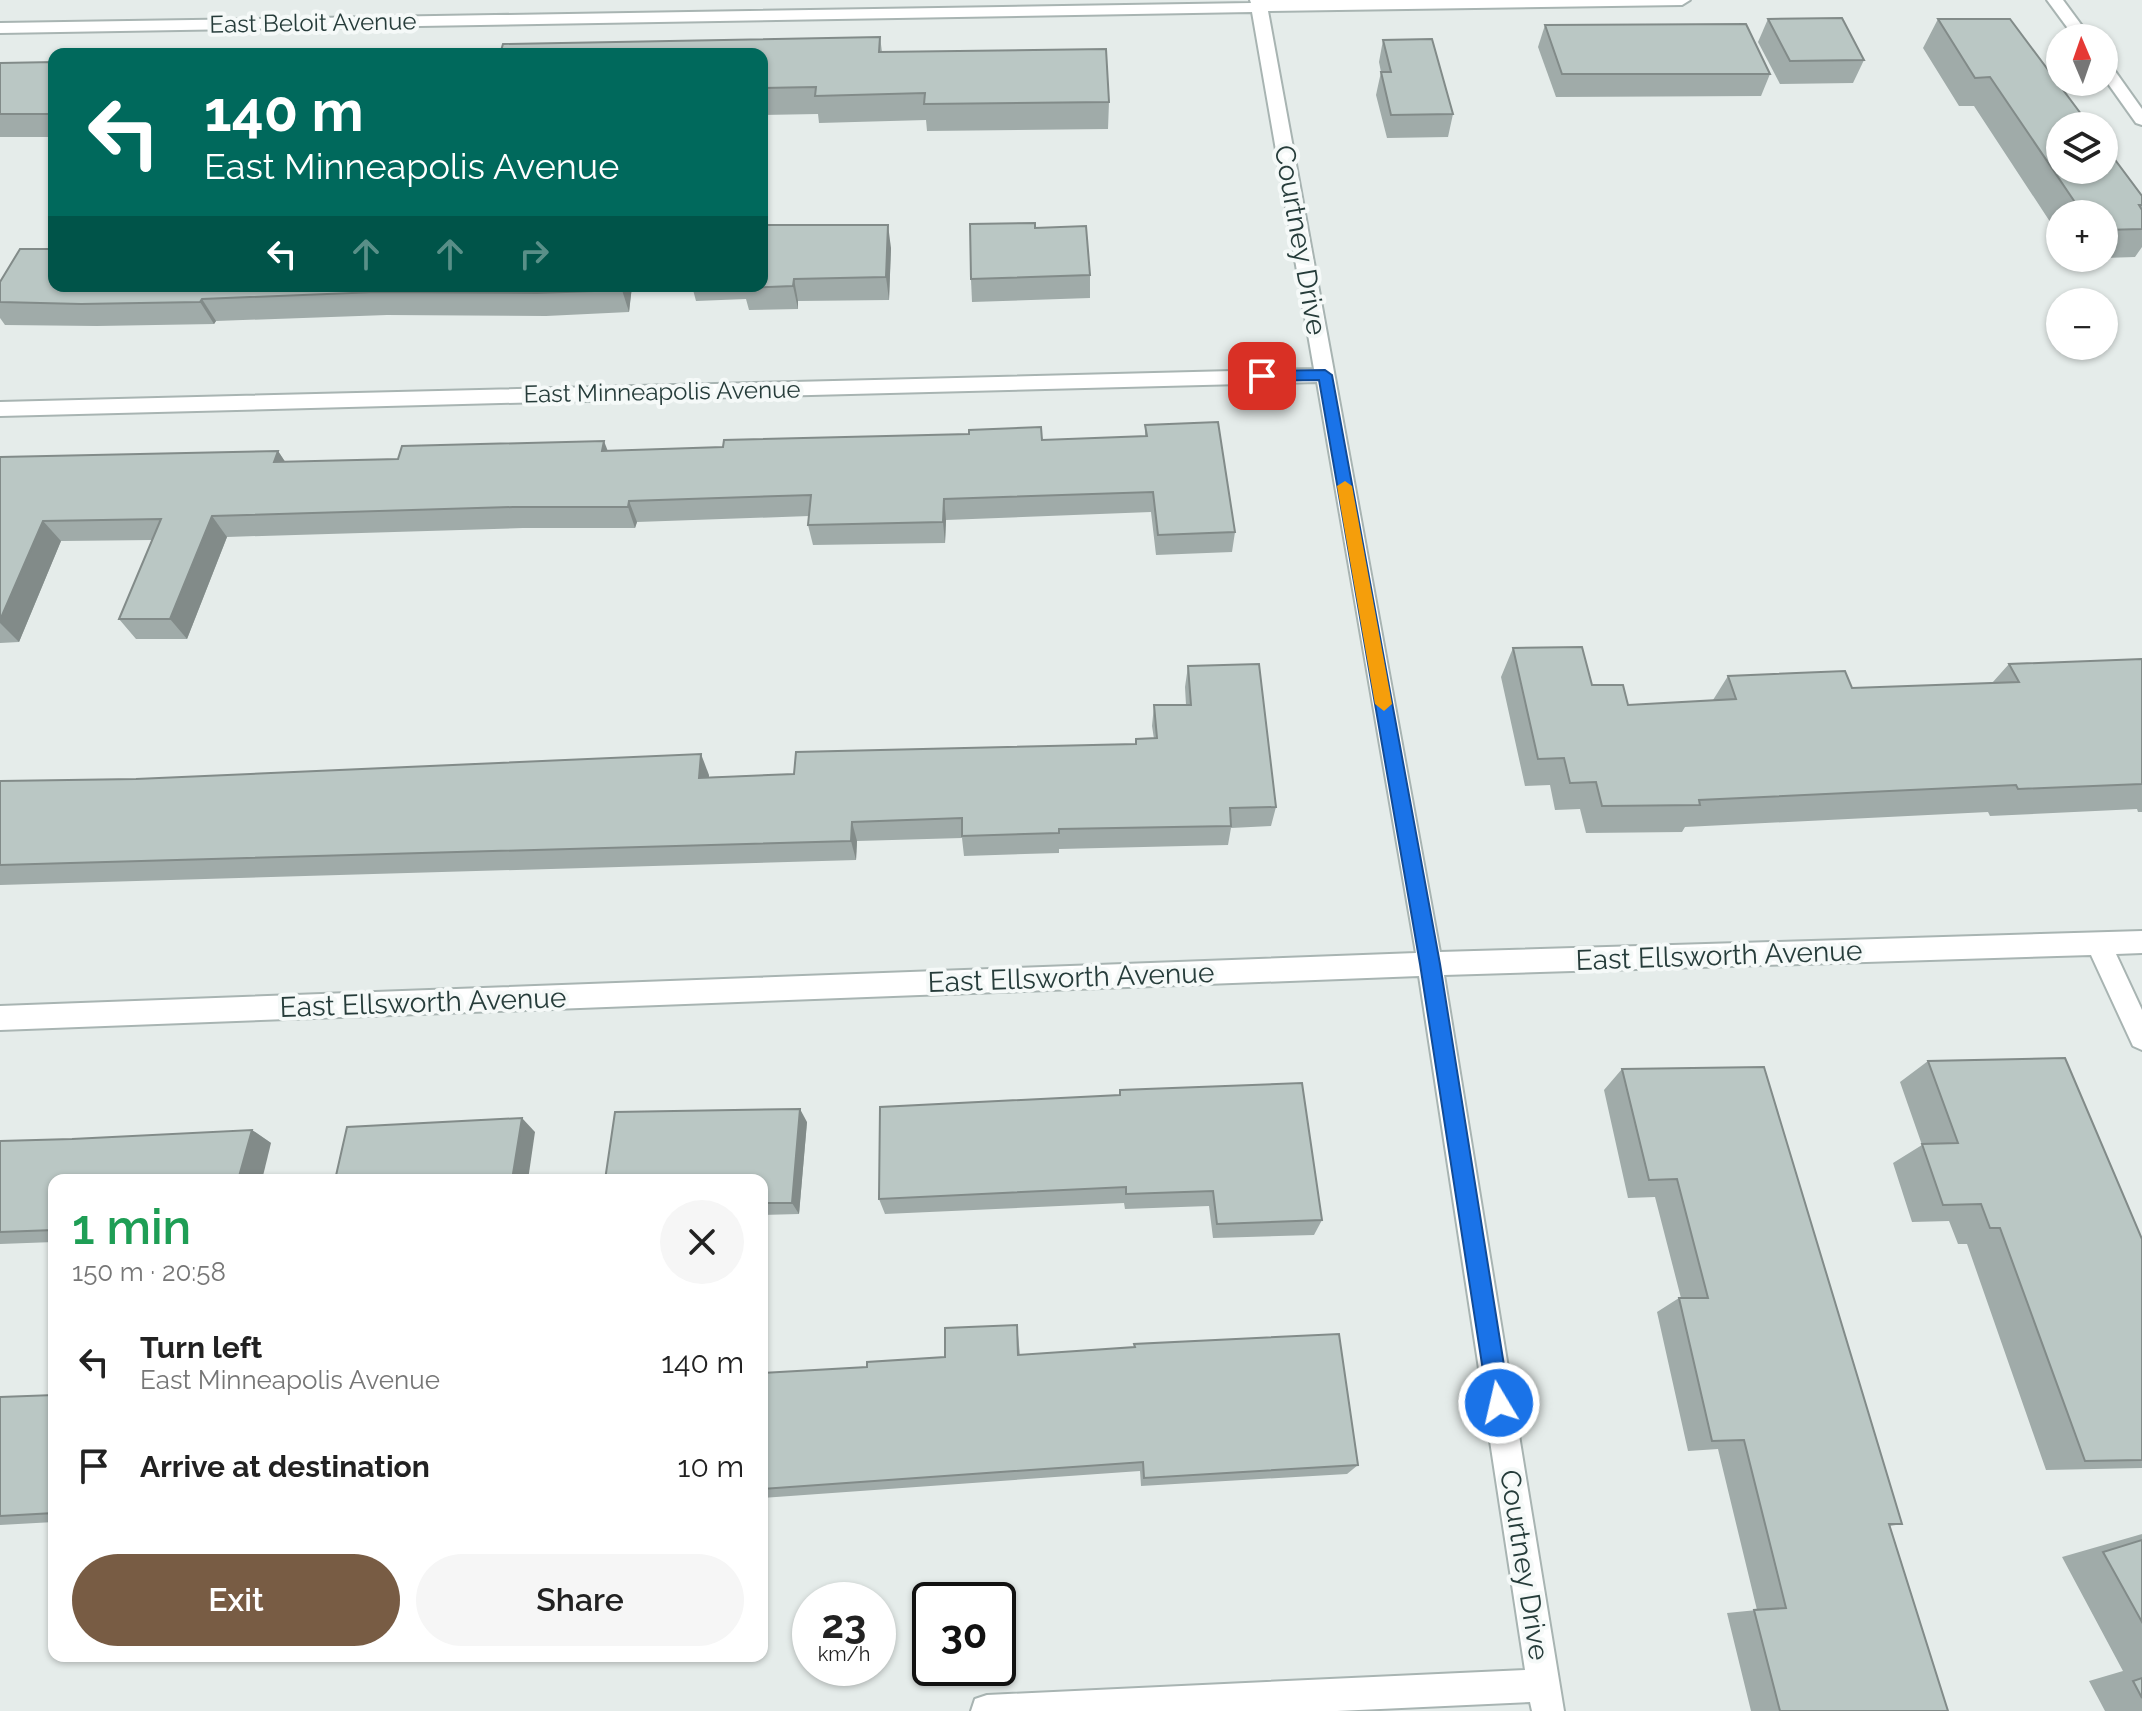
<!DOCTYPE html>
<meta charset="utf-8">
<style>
:root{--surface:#fff;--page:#f6f6f6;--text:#222;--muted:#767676;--accent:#785c44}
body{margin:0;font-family:Raleway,sans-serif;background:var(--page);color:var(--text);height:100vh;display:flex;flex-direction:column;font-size:30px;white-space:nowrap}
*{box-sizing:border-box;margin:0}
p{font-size:26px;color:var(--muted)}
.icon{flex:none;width:44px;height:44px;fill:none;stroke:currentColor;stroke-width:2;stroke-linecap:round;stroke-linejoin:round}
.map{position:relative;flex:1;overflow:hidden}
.sheet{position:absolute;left:48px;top:1174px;width:720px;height:488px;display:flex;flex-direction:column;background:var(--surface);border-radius:16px;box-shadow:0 2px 6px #0004}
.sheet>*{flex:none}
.guide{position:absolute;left:48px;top:48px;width:720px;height:244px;border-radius:16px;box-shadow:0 2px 6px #0004;background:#00695c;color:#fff;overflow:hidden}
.needle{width:52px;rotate:358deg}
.tools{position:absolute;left:2046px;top:24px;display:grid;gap:16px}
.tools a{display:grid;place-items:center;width:72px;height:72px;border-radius:50%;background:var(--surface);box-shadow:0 2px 6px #0004;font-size:40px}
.speed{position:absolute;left:792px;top:1582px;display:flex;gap:16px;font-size:40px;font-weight:700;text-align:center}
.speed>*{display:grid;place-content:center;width:104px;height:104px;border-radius:50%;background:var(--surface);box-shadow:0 2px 6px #0004;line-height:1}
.speed small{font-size:20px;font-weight:400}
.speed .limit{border:4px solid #111;border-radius:12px;background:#fff;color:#111}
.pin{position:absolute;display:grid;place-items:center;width:68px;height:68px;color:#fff;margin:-34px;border-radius:16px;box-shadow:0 4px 12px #0006}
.me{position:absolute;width:88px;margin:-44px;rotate:351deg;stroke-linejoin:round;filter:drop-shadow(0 0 6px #0008)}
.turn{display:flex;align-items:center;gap:28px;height:168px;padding:0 24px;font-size:36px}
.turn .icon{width:104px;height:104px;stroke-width:2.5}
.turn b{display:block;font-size:56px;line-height:68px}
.lanes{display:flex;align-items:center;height:76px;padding:0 24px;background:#0003;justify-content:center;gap:40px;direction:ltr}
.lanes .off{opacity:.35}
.round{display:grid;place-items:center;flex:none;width:84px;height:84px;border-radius:42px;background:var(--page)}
.head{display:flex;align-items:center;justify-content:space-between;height:136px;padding:0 24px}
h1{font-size:48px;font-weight:600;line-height:60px;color:#1e9e55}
.primary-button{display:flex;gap:16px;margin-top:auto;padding:16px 24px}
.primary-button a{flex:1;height:92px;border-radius:48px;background:var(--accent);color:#fff;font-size:32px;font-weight:600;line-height:92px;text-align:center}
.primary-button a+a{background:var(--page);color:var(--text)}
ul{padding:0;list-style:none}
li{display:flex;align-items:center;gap:24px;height:104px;padding:0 24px}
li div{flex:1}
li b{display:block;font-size:30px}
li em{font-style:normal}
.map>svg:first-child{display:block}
</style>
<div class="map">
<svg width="2142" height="1711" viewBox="0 0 2142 1711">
<rect width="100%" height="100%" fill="#e5ecea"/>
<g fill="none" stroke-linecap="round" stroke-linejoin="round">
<g stroke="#a8b4b2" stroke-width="4">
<g id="minor">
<polygon points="1250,0 1690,0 1682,5 1268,11 1440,952 2142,931 2142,953 2116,954 2142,1010 2142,1050 2133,1046 2091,955 1444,975 1564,1711 1532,1711 1530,1702 1337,1711 971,1711 975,1699 987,1695 1525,1670 1419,976 0,1030 0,1006 1416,953 1317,382 0,416 0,402 1314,369 1252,12 0,33 0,23 1251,3"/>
<polygon points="2047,0 2063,0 2091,38 2075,38"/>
<polygon points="2104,62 2110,64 2142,109 2142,125 2136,123 2104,78"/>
</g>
</g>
<use href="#minor" fill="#fff" fill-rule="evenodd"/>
</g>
<g fill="#a0aba9">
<polygon points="1768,19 1864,60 1853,83 1780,84 1758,42"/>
<polygon points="1938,19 2142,196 2142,247 2135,257 2104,258 2104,214 2060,214 2060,237 1974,106 1959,106 1923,48"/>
<polygon points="1545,25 1770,74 1761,96 1556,97 1538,47"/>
<polygon points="880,37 882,52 1109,102 1108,129 927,131 926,120 819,123 818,114 762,115 762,54"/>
<polygon points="1383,40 1453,114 1448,137 1387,138 1376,95 1381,72 1379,62"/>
<polygon points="54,62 54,137 0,137 0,63"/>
<polygon points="1035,228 1090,275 1090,298 972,302 971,279"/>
<polygon points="891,248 889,300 798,301 798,309 749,310 746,299 696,301 692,286 762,286"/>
<polygon points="0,282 632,286 629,312 546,316 387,315 216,321 214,324 97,326 5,325 0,318"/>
<polygon points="1145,425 1235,532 1232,552 1156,555 1151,512 946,520 945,543 813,545 808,525 809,516 637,522 635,528 523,528 227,537 187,639 136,639 119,619 153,540 61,541 19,642 0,643 0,457 278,451 285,462 398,459 608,451 1042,440 1145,436"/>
<polygon points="1513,648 1592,685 1628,705 1713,700 1728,676 1852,688 1992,683 2009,664 2142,659 2142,812 2138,812 2137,809 1990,816 1988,812 1685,827 1682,832 1586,833 1580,809 1555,810 1550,785 1525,786 1501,677"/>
<polygon points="1188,666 1276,807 1271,826 1231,828 1228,845 1059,849 1059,853 964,856 962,838 857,841 856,860 0,885 0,781 709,775 709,777 794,774 1136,744 1154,739 1152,726 1154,705 1186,705 1185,687"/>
<polygon points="1928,1061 2142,1239 2142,1468 2046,1470 1967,1244 1958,1244 1949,1221 1912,1222 1893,1163 1922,1145 1900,1082"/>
<polygon points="1622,1069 1902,1524 1890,1526 1948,1711 1751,1711 1727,1613 1757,1610 1718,1449 1688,1451 1657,1312 1679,1298 1681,1298 1655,1197 1628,1198 1604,1090"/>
<polygon points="1120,1090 1322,1220 1314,1235 1213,1238 1209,1206 1125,1209 1124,1203 885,1214 879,1199 1119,1095"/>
<polygon points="807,1122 799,1214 762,1215 762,1180"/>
<polygon points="252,1130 271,1143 54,1180 54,1242 0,1244 0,1141 72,1139"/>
<polygon points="1017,1325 1020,1355 1358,1465 1347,1474 1141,1486 1140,1471 762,1498 762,1373 867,1367 945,1357"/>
<polygon points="54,1395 54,1522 0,1525 0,1397"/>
<polygon points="2142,1534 2142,1711 2105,1711 2089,1681 2123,1671 2062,1557"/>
</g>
<g fill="#828b89">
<polygon points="888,225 891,248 889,300 886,277"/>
<polygon points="794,279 798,301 798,309 793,286"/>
<polygon points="622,286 632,286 629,312 622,290"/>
<polygon points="202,299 216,321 214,324 200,302"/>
<polygon points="604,441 612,462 602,451"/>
<polygon points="278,451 292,472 274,462"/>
<polygon points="944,499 946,520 945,543 943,522"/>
<polygon points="629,501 637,522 635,528 628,507"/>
<polygon points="212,516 227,537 187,639 170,619"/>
<polygon points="43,521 61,541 19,642 0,623 0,620"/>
<polygon points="701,754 709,775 707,798 699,778"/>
<polygon points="852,822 857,841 856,860 851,841"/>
<polygon points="800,1109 807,1122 799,1214 792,1203"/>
<polygon points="522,1118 535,1132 528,1180 512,1180"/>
<polygon points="252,1130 271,1143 262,1180 238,1180"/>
</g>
<g fill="#bac7c4" stroke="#828b89" stroke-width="2">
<polygon points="1842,18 1864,60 1790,61 1768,19"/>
<polygon points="1938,19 2010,19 2090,126 2060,126 2060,170 2104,170 2104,145 2142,196 2142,205 2139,205 2142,210 2142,229 2104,230 2104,214 2083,214 1990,77 1975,78"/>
<polygon points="1746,24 1770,74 1562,74 1545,25"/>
<polygon points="880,37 879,52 1106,49 1109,102 924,104 925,93 815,96 816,87 762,88 762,54 500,54 503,44"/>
<polygon points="1432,39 1453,114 1391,115 1381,72 1391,72 1383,40"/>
<polygon points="54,62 54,114 0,114 0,63"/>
<polygon points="1035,223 1035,228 1086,226 1090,275 971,279 970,224"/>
<polygon points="762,225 888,225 886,277 794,279 793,286 744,288 744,286 762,286"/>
<polygon points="20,249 54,249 54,286 622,286 622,290 537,293 376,292 202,299 200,302 81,304 0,302 0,282"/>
<polygon points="1218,422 1235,532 1158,535 1153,492 944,499 943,522 808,525 811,495 629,501 628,507 513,507 212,516 170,619 119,619 161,519 43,521 0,620 0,457 278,451 274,462 398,459 402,446 604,441 602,451 723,447 724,440 969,434 969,430 1041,427 1042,440 1147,436 1145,425"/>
<polygon points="1582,647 1592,685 1623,685 1628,705 1736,699 1728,676 1845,671 1852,688 2019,682 2009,664 2142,659 2142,784 2018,789 2016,785 1699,800 1700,805 1602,806 1596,782 1570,783 1564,758 1538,759 1513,648"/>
<polygon points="1259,664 1276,807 1230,808 1231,826 1059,829 1059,833 962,836 962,818 852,822 851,841 0,865 0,781 136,779 701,754 699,778 794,774 796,752 1136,744 1136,739 1157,738 1154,705 1191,705 1188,666"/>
<polygon points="2065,1058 2142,1239 2142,1460 2085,1461 2000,1228 1990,1228 1981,1204 1943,1205 1922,1144 1958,1143 1928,1061"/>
<polygon points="1764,1067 1902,1524 1889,1524 1948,1711 1780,1711 1754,1610 1786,1608 1744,1440 1712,1441 1679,1298 1708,1298 1677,1179 1649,1180 1622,1069"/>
<polygon points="1302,1083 1322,1220 1217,1224 1213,1191 1126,1194 1126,1187 879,1199 880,1107 1120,1095 1120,1090"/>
<polygon points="800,1109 792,1203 762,1203 762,1180 605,1180 615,1112"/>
<polygon points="522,1118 512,1180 335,1180 347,1127"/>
<polygon points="252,1130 238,1180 54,1180 54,1230 0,1232 0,1141 72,1139"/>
<polygon points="1017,1325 1018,1355 1135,1347 1134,1344 1339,1334 1358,1465 1144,1478 1143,1462 762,1489 762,1373 867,1367 867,1362 945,1357 945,1328"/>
<polygon points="54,1395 54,1513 0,1516 0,1397"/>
<polygon points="2142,1540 2142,1622 2103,1552"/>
<polygon points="2142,1678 2142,1698 2133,1681"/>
</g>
<polygon fill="#1a73e8" stroke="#114b97" stroke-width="2" points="1325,370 1332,375 1440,964 1510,1403 1507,1411 1499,1414 1491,1411 1488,1403 1420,964 1319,380 1262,381 1255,376 1262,371"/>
<polygon fill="#f59e0b" points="1345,481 1352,486 1392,704 1384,711 1375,704 1337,486"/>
<g text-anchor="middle" stroke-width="8" stroke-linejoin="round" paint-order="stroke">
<g font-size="24" fill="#263c3a" stroke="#f5f9f8">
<text transform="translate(313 23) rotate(-1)" y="8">East Beloit Avenue</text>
<text transform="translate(662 392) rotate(-1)" y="8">East Minneapolis Avenue</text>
</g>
<g font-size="28" fill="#263c3a" stroke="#f5f9f8">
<text transform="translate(1301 240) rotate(80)" y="10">Courtney Drive</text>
<text transform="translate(1719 955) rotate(-2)" y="10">East Ellsworth Avenue</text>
<text transform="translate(1071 977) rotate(-2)" y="10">East Ellsworth Avenue</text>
<text transform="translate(423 1002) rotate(-2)" y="10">East Ellsworth Avenue</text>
<text transform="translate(1525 1565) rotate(81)" y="10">Courtney Drive</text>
</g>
</g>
</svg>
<div class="tools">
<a><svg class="needle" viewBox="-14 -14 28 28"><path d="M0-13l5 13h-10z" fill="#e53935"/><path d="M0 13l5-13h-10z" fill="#767676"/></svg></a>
<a><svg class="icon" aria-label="layers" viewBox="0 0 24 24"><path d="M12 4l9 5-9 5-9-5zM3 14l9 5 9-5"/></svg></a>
<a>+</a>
<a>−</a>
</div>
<div class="speed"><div>23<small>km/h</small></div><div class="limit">30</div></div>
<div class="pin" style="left:1262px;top:376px;background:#d93025"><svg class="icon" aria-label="arrive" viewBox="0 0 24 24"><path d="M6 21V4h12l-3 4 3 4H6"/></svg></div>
<svg class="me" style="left:1499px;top:1403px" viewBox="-20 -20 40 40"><circle r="17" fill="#1a73e8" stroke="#fff" stroke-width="3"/><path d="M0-11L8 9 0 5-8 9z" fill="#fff"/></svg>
<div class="guide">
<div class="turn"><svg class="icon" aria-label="left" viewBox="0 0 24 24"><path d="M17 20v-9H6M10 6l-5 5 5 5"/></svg><div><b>140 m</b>East Minneapolis Avenue</div></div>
<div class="lanes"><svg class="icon" aria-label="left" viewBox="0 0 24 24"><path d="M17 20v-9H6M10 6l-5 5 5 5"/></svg><svg class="icon off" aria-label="ahead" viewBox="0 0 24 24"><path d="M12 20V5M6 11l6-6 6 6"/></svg><svg class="icon off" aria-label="ahead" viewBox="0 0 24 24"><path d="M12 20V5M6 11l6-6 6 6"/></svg><svg class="icon off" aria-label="right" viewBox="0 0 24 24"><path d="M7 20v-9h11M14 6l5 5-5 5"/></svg></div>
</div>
<section class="sheet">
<div class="head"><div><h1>1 min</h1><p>150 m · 20:58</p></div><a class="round"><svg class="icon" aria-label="close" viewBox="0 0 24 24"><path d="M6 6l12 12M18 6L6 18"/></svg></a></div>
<ul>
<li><svg class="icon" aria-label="left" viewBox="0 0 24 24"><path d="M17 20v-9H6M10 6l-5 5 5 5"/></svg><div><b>Turn left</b><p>East Minneapolis Avenue</p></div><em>140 m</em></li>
<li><svg class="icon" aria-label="arrive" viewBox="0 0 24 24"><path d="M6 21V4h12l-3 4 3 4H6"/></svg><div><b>Arrive at destination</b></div><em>10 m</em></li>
</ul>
<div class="primary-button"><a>Exit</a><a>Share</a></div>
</section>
</div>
